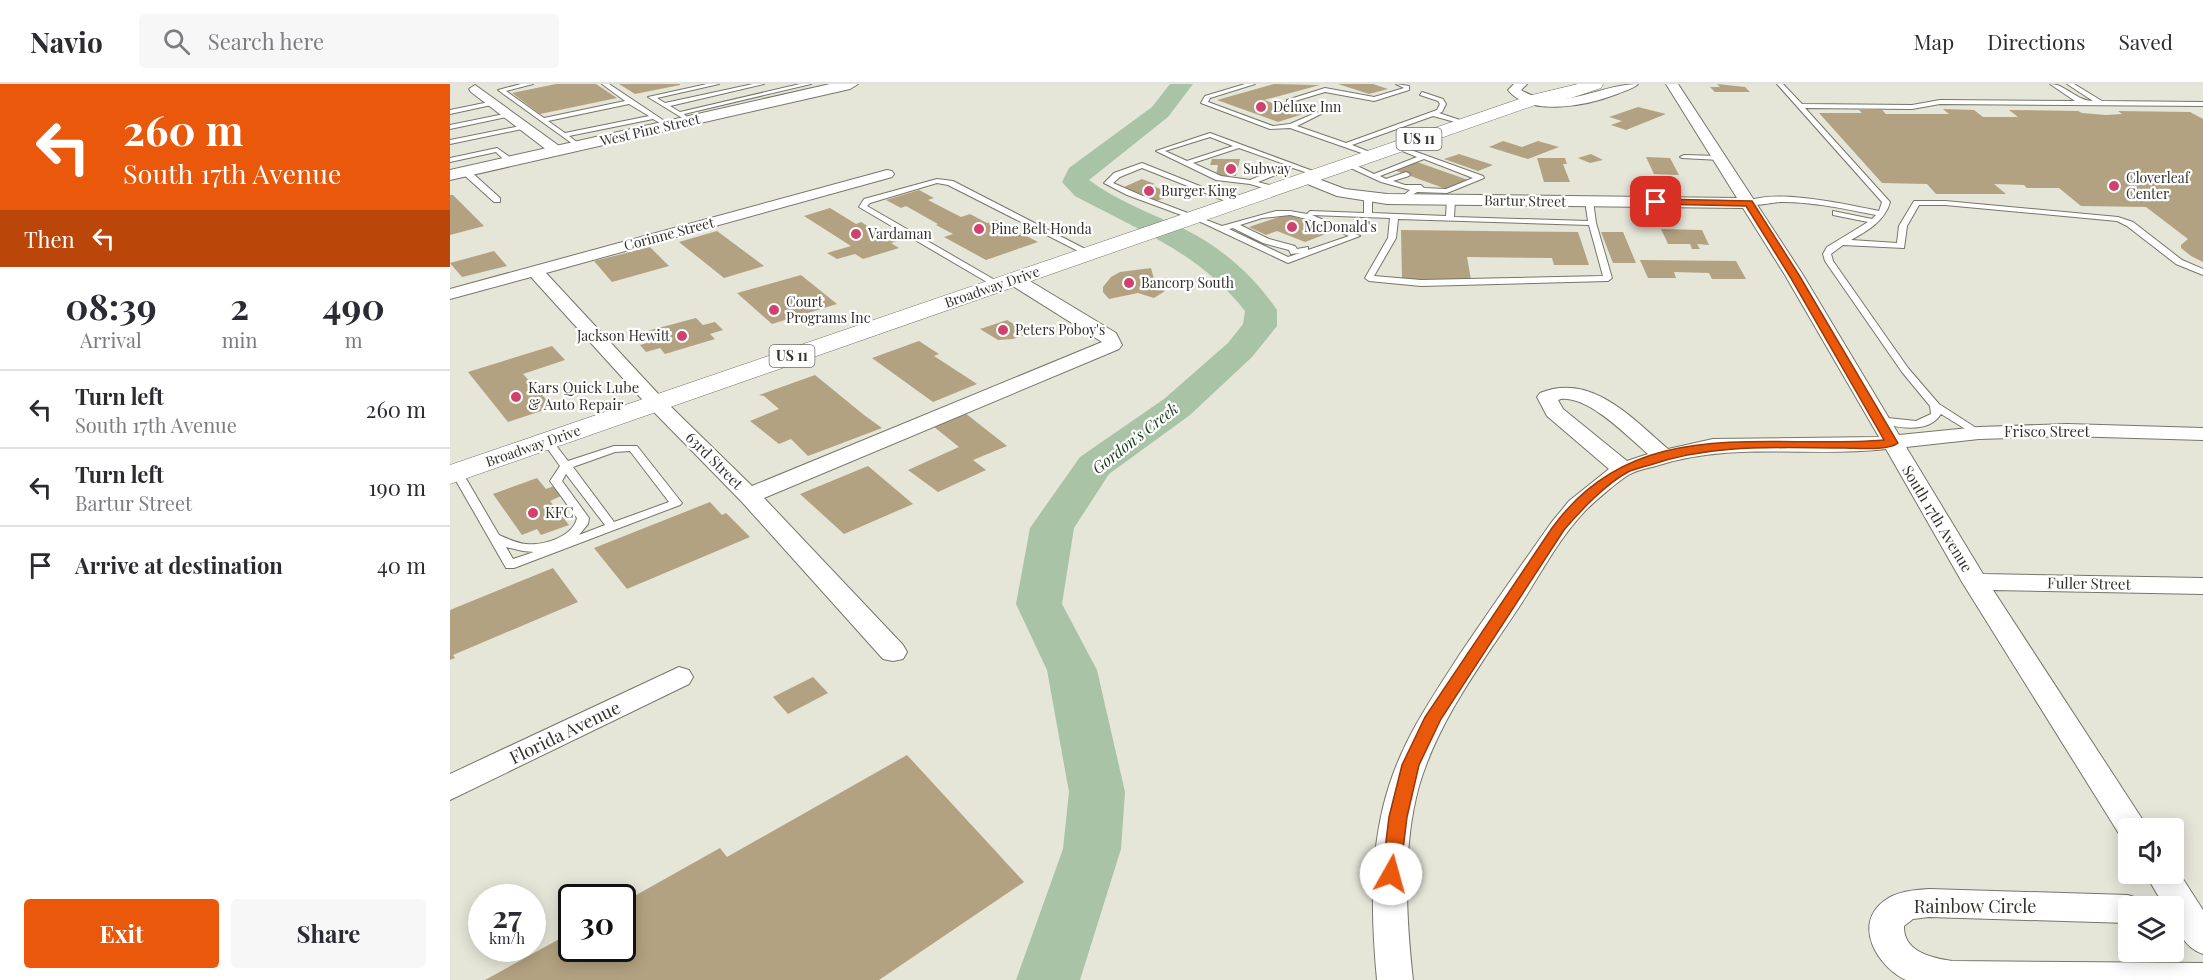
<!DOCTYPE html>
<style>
:root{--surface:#fff;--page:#f7f7f7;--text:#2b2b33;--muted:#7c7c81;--line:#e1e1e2;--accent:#ea580c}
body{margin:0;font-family:"Playfair Display",serif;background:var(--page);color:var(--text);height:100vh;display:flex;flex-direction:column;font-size:22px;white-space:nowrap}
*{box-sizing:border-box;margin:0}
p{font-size:20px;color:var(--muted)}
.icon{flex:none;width:33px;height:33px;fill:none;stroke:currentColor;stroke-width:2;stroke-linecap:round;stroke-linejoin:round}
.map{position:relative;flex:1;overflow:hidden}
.panel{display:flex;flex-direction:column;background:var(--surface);width:450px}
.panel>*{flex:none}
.hud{background:#ea580c;color:#fff;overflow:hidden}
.controls{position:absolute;left:1668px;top:734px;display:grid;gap:12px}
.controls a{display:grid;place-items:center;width:66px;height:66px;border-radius:6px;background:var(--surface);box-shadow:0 3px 15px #0003;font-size:30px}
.speed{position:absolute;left:18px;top:800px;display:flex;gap:12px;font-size:30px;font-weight:700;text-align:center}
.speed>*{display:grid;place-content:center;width:78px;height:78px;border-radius:50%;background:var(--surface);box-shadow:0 3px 15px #0003;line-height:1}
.speed small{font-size:15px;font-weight:400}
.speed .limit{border:3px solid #111;border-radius:9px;background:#fff;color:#111}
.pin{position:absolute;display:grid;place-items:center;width:51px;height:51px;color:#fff;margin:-26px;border-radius:12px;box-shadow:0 3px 9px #0006}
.me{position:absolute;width:66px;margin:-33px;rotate:7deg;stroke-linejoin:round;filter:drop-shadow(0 0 4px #0008)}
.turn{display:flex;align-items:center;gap:21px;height:126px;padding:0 24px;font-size:27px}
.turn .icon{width:78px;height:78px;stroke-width:2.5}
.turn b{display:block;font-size:42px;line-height:51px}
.then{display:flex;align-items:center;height:57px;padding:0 24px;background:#0003;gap:12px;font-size:22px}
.eta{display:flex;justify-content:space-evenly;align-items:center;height:102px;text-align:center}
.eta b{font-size:36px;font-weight:700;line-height:42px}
.primary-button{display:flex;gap:12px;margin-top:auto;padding:12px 24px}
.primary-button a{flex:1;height:69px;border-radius:6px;background:var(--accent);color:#fff;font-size:24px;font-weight:700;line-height:69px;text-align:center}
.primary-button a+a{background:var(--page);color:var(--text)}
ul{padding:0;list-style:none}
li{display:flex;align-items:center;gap:18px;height:78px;padding:0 24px;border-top:2px solid var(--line)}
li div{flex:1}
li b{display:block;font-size:22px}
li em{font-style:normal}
header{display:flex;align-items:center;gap:36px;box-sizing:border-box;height:84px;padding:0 30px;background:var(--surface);border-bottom:2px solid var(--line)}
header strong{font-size:28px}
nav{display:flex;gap:33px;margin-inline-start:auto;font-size:21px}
.search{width:420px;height:54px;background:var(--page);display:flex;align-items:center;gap:15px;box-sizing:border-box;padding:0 21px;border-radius:6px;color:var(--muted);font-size:22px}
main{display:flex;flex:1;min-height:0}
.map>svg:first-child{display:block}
</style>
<header>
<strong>Navio</strong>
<div class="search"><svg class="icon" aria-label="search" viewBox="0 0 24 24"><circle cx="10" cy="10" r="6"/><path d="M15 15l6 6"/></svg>Search here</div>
<nav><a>Map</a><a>Directions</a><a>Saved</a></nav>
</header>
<main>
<section class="panel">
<div class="hud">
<div class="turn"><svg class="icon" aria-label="left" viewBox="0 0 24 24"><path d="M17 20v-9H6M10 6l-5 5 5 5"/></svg><div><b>260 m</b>South 17th Avenue</div></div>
<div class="then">Then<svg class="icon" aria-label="left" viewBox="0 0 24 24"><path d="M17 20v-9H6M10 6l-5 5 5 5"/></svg></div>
</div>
<div class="eta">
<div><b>08:39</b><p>Arrival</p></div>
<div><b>2</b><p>min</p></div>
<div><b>490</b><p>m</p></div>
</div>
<ul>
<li><svg class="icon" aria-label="left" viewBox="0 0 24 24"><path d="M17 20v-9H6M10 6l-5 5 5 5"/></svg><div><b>Turn left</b><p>South 17th Avenue</p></div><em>260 m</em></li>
<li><svg class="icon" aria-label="left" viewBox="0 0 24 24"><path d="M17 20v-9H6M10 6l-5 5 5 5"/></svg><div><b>Turn left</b><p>Bartur Street</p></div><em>190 m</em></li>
<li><svg class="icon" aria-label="arrive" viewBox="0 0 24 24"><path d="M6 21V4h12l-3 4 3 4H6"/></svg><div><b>Arrive at destination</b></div><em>40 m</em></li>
</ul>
<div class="primary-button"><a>Exit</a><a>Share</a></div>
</section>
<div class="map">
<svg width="1753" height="896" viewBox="0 0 1753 896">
<rect width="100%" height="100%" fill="#e5e5d8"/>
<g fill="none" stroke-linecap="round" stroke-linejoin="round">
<path fill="#a9c3a6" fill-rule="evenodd" d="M720 0H743L718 33 639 96C667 117 703 130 734 145 771 163 804 192 827 226V242L802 273 740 331 659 390 624 444 612 520 647 586 675 708 671 765 630 896H566L613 765 619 708 597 586 566 520 580 444 630 373 714 315 778 259 793 240 795 227C750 169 688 146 625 112L612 98 619 84 702 23Z"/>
</g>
<g fill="#b3a281">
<polygon points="106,0 146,0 167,14 90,30 62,9"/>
<polygon points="169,0 230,0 230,1 185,10"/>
<polygon points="824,0 870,1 814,16 853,30 828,38 767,16"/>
<polygon points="888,0 923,0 938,5 919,10"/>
<polygon points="1267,0 1295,3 1300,8 1265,8 1260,3 1270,3"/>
<polygon points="1188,23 1216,30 1176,46 1161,41 1172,37 1159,33"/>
<polygon points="1493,25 1524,26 1533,33 1568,33 1559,26 1628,27 1632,29 1656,31 1672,30 1668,27 1740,28 1753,35 1753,178 1741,172 1731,164 1731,161 1738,155 1696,123 1631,122 1609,104 1577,104 1574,101 1544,100 1556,110 1486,110 1477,100 1432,99 1369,29 1412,29 1409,26 1432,26 1436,30 1499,30"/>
<polygon points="1053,57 1072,63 1088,57 1109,63 1078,75 1039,63"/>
<polygon points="1009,70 1043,81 1028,87 994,75"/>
<polygon points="1141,70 1153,76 1140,79 1128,74"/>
<polygon points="1196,73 1220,74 1229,91 1204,90"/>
<polygon points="1087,74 1115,74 1117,80 1113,80 1120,98 1094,98"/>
<polygon points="762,75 790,75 786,92 766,92 768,81 760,81"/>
<polygon points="967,78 1018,96 996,105 944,86"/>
<polygon points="692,95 705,100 701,101 724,111 706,117 674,103"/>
<polygon points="469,106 484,114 478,116 511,133 520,130 537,139 546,136 588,158 536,176 494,153 503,150 486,141 488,140 456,122 451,124 436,116"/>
<polygon points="0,111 3,111 34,142 0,151"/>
<polygon points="380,124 406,140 411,138 434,152 449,148 459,154 441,159 449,164 413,175 405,170 387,175 377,169 401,162 354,132"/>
<polygon points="838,130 861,139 858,140 875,147 881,148 855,158 827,147 816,151 799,143"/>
<polygon points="1211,145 1252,146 1259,161 1247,160 1250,165 1242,165 1240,160 1218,160"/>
<polygon points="951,146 1128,148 1139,181 1104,181 1102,174 1017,173 1021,196 952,195"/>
<polygon points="267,147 314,182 274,194 229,158"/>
<polygon points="1151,148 1173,148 1186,179 1163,179"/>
<polygon points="200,163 219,182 162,198 144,177"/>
<polygon points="44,167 57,182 12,193 0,179"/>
<polygon points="1190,176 1286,177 1296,195 1262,195 1259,189 1224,188 1226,194 1198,194"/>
<polygon points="701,184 704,195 700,202 715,207 704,214 688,209 659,215 653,208 653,203 661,193 670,188"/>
<polygon points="351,191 387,220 322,240 287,209"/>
<polygon points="246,234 253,241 265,238 273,246 260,250 265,255 215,270 210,264 196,268 190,261 204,257 197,247"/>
<polygon points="557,236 574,246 583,243 588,246 563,255 548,256 530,245"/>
<polygon points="469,257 489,270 484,272 527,300 483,318 422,274"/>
<polygon points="102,262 115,276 73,290 103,323 58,338 18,288"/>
<polygon points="365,291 414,331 432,344 358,372 341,355 329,360 300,337 329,325 314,312 309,311"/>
<polygon points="515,329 557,362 523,376 536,386 488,408 458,386 509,363 483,342"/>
<polygon points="418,382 463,420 394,450 350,410"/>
<polygon points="87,394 96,405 104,402 111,412 100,417 119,441 91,451 87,445 72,451 43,410"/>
<polygon points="260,418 272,431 276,429 300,453 177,505 144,464"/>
<polygon points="103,484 128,518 3,571 5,574 0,576 0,526"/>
<polygon points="363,593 378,609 338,630 323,613"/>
<polygon points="457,671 574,798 429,896 35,896 122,848 122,864 172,864 172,819 270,764 277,773"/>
</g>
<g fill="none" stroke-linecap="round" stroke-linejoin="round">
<g stroke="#76766a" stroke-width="2">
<g id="service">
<path d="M71 0H83L56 7 94 34 175 17 152 0H159L222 42 217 43 203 35 119 52 132 62 127 63 48 6ZM179 20 199 32 115 49 98 37Z"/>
<polygon points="257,0 269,0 207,14 215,19 303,0 314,0 220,22 230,28 350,0 361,0 234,30 237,33 234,35 198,13"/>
<polygon points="795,0 805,0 760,14 758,18 823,42 840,40 863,30 837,18 837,16 875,4 924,13 954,4 946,0 959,2 959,6 924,17 875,8 845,17 871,30 847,42 896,59 987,26 990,20 988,17 970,11 972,8 993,15 996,20 992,28 989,29 1019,39 1016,41 983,32 902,61 925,70 927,71 923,73 840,44 820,45 751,19 755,12"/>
<path d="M1327 0H1333L1352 20 1462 21 1490 16 1625 17 1600 0C1616 0 1626 17 1643 17L1617 0H1624L1652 17 1753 18V22L1490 20 1462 25 1355 24 1440 118C1435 137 1417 147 1401 156L1447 159 1449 142 1464 117H1495L1668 133 1683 138 1732 176 1753 185V191L1726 180 1677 142 1667 137 1495 121H1469L1457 142 1454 164 1393 161 1381 170 1383 177 1458 284 1489 320 1534 349 1529 352 1525 351 1491 330C1478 351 1445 343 1424 338L1423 336 1428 333 1466 337 1481 330 1480 322 1452 288 1375 177 1373 170 1377 163 1418 138 1383 131V127L1422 135 1426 131C1395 125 1364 118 1332 118 1322 118 1303 124 1295 119 1321 103 1399 121 1429 127L1432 118Z"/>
<polygon points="44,17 47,19 46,20 0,30 0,26"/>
<polygon points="59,29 62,31 61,32 0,45 0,41"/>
<polygon points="75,41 77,42 77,44 0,60 0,56"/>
<path d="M760 49 871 90 867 92 843 84 808 98 827 103V107H824L800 100 766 96 706 67ZM760 53 783 62 737 77 715 67ZM789 64 837 81 800 96 771 92 743 79Z"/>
<path d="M947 61 1033 92 1034 94 997 109 967 108 953 117 949 115 960 106 931 98 892 80 899 78 924 90 967 73 945 64V62ZM974 75 1023 94 996 105 974 104 971 101H955L943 97 959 92 960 90 956 88 936 95 930 92Z"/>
<polygon points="47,64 64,76 64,80 58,80 46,68 0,78 0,74"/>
<polygon points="1234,71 1270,72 1274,74 1270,76 1232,74 1230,73"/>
<path d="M692 79 790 118 783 120 692 84 670 93 663 99 693 112 772 142 826 127H840L857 130 860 127 914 129V114L918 112 922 114V129L996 132 997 116 1001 114 1005 116 1004 133 1138 137 1135 117 1139 115 1143 117 1146 139 1162 194 1158 197 971 202 919 197 915 194 938 154 940 134 862 131 910 152 838 179 753 139 677 111 654 99 664 89ZM840 131 865 137 899 152 858 166V163L847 165 845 162 819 155 790 141 812 134ZM948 135 1139 141 1153 192 971 196 924 192 946 154ZM783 144 813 159 839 166 841 170 850 169 838 173 779 145Z"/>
<polygon points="13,86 19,86 50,114 50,118 44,118 13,90"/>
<polygon points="487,95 503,97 643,169 636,171 498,101 487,99 420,119 417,122 550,199 550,203 547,204 409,123 414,115"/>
<path d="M97 354 101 355 118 377 164 362H187L232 419 230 421 64 484H56L1 388 7 385 11 386 49 451C58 455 67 459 76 460 93 462 123 453 127 434L100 397 110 382 92 357ZM180 367 219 418 164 438 123 383 165 368ZM116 390 155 441 129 451 138 440 139 434 112 397ZM56 463 73 467 84 468 63 475Z"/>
</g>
</g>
<g stroke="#76766a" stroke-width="2">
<g id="minor">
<path d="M1064 0H1077L1071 6C1111 30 1149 0 1188 0 1183 5 1174 7 1167 10 1139 21 1080 34 1058 6Z"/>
<path d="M1216 0H1228L1353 191 1449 351 1529 343 1617 340 1753 344V356L1617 352 1529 355 1456 363 1533 490 1753 494V510L1543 506 1698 744H1678V756L1671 753 1512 498 1436 365C1359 374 1282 357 1206 382 1198 384 1188 386 1180 390 1167 398 1146 416 1135 427 1110 453 1092 487 1073 517 1035 575 989 634 969 702 952 764 956 833 963 896H927C921 832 919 764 939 702 954 654 983 612 1010 570 1040 526 1070 483 1101 439L1119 417 1159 385 1097 332 1087 313 1090 309C1141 288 1182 334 1218 365L1263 355 1429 353 1335 191 1293 124 937 120 887 112 850 97 848 94 855 90 895 105 937 110 1287 114ZM1111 315C1139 312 1177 352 1198 370L1177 377 1113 325 1108 316Z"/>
<polygon points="25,1 112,64 114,67 112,70 102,70 21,8 19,5"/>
<polygon points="437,86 442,87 444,90 442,93 96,189 213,315 302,402 652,258 558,199 555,195 558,191 570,191 666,249 672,261 669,265 314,414 453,561 457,568 453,575 443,577 433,575 291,417 199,323 81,193 0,215 0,205"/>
<polygon points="229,583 239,586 243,593 239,600 0,716 0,690"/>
<path d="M1724 781 1753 826V870C1733 863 1724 843 1724 822H1714L1695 789H1724Z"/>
<path d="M1479 805 1678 811 1690 815 1694 822H1678V839L1479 833 1463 835 1454 842C1453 868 1482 874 1502 877L1753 879V896H1456C1428 883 1402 841 1434 817 1447 807 1464 806 1479 805Z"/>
</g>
</g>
<g stroke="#76766a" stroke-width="2">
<polygon id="tertiary" points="380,0 408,0 400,5 0,96 0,86"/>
</g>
<g stroke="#76766a" stroke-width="1">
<polygon id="primary" points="1128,0 1153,0 1151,4 1121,14 1088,20 0,400 0,381 1078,12"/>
</g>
<use href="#service" fill="#fff" fill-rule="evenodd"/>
<use href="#minor" fill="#fff" fill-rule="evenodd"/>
<use href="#tertiary" fill="#fff" fill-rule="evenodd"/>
<use href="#primary" fill="#fff" fill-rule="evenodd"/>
</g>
<path fill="#ea580c" stroke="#983908" stroke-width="1.5" d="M1206 115 1302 117 1349 191 1448 359C1439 367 1407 364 1394 364 1329 364 1263 359 1200 381 1193 383 1185 385 1178 388 1157 399 1130 427 1114 446L991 635 969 681 957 733 950 790 948 796 941 798 934 796 932 790 939 733 952 681 975 633 1102 444C1186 328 1314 366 1434 356L1339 191 1296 122 1203 120 1201 118Z"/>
<g fill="#d0426d" stroke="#fff" stroke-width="2">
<circle cx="811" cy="23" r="6"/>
<circle cx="781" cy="85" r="6"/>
<circle cx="1664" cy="102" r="6"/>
<circle cx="699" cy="107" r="6"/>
<circle cx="842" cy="143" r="6"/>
<circle cx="529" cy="145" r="6"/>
<circle cx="406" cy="150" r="6"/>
<circle cx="679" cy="199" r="6"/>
<circle cx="324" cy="226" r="6"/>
<circle cx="553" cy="246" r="6"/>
<circle cx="232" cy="252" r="6"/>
<circle cx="66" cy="313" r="6"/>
<circle cx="83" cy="429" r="6"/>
</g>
<g text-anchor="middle" stroke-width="4.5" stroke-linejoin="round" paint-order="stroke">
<g font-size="14" fill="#33322d" stroke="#fff" text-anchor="start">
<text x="823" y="28">Deluxe Inn</text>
<text x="793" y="90">Subway</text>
<text x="1676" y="99">Cloverleaf<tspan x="1676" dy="16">Center</tspan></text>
<text x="711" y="112">Burger King</text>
<text x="854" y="148">McDonald's</text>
<text x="541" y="150">Pine Belt Honda</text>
<text x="418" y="155">Vardaman</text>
<text x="691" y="204">Bancorp South</text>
<text x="336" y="223">Court<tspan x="336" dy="16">Programs Inc</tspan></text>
<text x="565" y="251">Peters Poboy's</text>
<text x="220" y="257" text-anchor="end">Jackson Hewitt</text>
</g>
<g font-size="14" fill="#33322d" stroke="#fff">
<text transform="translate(200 46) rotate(-13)" y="5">West Pine Street</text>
<text transform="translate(1075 117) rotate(1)" y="5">Bartur Street</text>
<text transform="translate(219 150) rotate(-15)" y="5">Corinne Street</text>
<text transform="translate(542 203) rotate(-19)" y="5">Broadway Drive</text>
<text transform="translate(83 362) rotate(-19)" y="5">Broadway Drive</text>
</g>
<g fill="#fff" stroke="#70706c" stroke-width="1.5">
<rect x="946.5" y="44" width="45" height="22" rx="4.5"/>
<rect x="319.5" y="261" width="45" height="22" rx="4.5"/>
</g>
<g font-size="14" font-weight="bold" fill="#33322d">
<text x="969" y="60">US 11</text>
<text x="342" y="277">US 11</text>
</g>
<g font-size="15" fill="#33322d" stroke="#fff" text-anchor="start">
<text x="78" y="309">Kars Quick Lube<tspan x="78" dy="17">&amp; Auto Repair</tspan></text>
<text x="95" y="434">KFC</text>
</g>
<g font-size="15" fill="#33322d" stroke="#fff">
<text x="1597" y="353">Frisco Street</text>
<text transform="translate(264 377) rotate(45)" y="5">63rd Street</text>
<text transform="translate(1487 435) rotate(59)" y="5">South 17th Avenue</text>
<text transform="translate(1639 500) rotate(1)" y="5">Fuller Street</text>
</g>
<g font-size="16" font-style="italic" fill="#173d15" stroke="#fff">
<text transform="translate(685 354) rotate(-38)" y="6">Gordon's Creek</text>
</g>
<g font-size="18" fill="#33322d" stroke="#fff">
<text transform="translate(115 649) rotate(-26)" y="6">Florida Avenue</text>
<text x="1525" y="829">Rainbow Circle</text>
</g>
</g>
</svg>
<div class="controls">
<a><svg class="icon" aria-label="sound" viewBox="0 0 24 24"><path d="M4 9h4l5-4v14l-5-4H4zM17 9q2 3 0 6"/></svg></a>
<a><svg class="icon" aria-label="layers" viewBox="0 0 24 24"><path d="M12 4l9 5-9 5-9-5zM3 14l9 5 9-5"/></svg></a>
</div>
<div class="speed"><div>27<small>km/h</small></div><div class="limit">30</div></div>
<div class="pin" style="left:1206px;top:118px;background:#d93025"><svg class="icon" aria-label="arrive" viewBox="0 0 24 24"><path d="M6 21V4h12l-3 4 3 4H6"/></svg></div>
<svg class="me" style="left:941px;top:790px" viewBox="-20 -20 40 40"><circle r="19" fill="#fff"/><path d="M0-13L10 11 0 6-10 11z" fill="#ea580c"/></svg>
</div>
</main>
